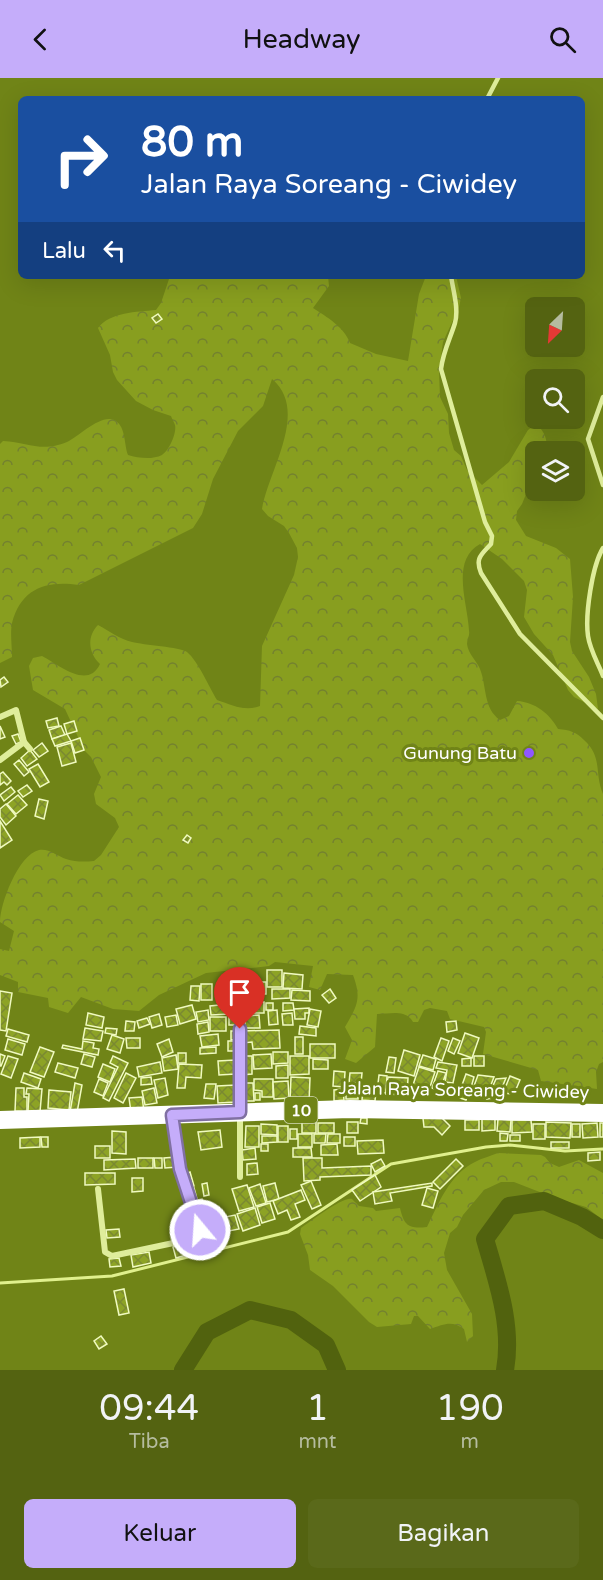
<!DOCTYPE html>
<html lang="id">
<style>
:root{--surface:#546311;--page:#5a691a;--text:#f1f3f6;--muted:#b5bc9f;--accent:#c5adfa}
body{margin:0;font-family:"Varela Round",sans-serif;background:var(--page);color:var(--text);height:100vh;display:flex;flex-direction:column;font-size:22px;white-space:nowrap}
*{box-sizing:border-box;margin:0}
p{font-size:20px;color:var(--muted)}
.icon{flex:none;width:33px;height:33px;fill:none;stroke:currentColor;stroke-width:2;stroke-linecap:round;stroke-linejoin:round}
.map{position:relative;height:1292px;overflow:hidden}
.panel{display:flex;flex-direction:column;background:var(--surface);flex:1}
.panel>*{flex:none}
.guide{position:absolute;left:18px;top:18px;width:567px;height:183px;border-radius:9px;box-shadow:0 6px 24px #0002;background:#1a4fa0;color:#fff;overflow:hidden}
.needle{width:39px;rotate:205deg}
.buttons{position:absolute;left:525px;top:219px;display:grid;gap:12px}
.buttons a{display:grid;place-items:center;width:60px;height:60px;border-radius:9px;background:var(--surface);box-shadow:0 6px 24px #0002;font-size:30px}
.pin{position:absolute;display:grid;place-items:center;width:51px;height:51px;color:#fff;margin:-62px -26px;border-radius:50% 50% 50% 0;rotate:-45deg;box-shadow:0 0 6px #0007}
.pin .icon{rotate:45deg}
.me{position:absolute;width:66px;margin:-33px;rotate:342deg;stroke-linejoin:round;filter:drop-shadow(0 0 4px #0008)}
.turn{display:flex;align-items:center;gap:21px;height:126px;padding:0 24px;font-size:27px}
.turn .icon{width:78px;height:78px;stroke-width:2.5}
.turn b{display:block;font-size:42px;line-height:51px}
.then{display:flex;align-items:center;height:57px;padding:0 24px;background:#0003;gap:12px;font-size:22px}
.eta{display:flex;justify-content:space-evenly;align-items:center;height:102px;text-align:center}
.eta b{font-size:36px;font-weight:600;line-height:42px}
.primary-button{display:flex;gap:12px;margin-top:auto;padding:12px 24px}
.primary-button a{flex:1;height:69px;border-radius:9px;background:var(--accent);color:#111;font-size:24px;font-weight:600;line-height:69px;text-align:center}
.primary-button a+a{background:var(--page);color:var(--text)}
header{display:flex;justify-content:space-between;align-items:center;height:78px;padding:0 24px;background:var(--accent);color:#111;font-size:27px;font-weight:600}
.map>svg:first-child{display:block}
</style>
<header><svg class="icon" aria-label="back" viewBox="0 0 24 24"><path d="M15 5l-7 7 7 7"/></svg>Headway<svg class="icon" aria-label="search" viewBox="0 0 24 24"><circle cx="10" cy="10" r="6"/><path d="M15 15l6 6"/></svg></header>
<div class="map">
<svg width="603" height="1292" viewBox="0 0 603 1292">
<defs>
<pattern id="forest-crowns" width="20" height="18" patternUnits="userSpaceOnUse" patternTransform="scale(1.5)"><rect width="20" height="18" fill="#889e1f"/><path d="M2 6a3 3 0 1 1 6 0M12 15a3 3 0 1 1 6 0" fill="none" stroke="#73812f"/></pattern>
<pattern id="building-cross-hatch" width="8" height="8" patternUnits="userSpaceOnUse" patternTransform="scale(1.5)"><rect width="8" height="8" fill="#8da325"/><path d="M0 0l8 8M0 8l8-8" fill="none" stroke="#7a8931"/></pattern>
</defs>
<rect width="100%" height="100%" fill="#708417"/>
<g fill="url(#forest-crowns)">
<path d="M170 198H328L329 208 313 230C327 239 344 249 350 265L376 276 408 283 419 216 426 198H456L461 220 459 229 443 264 439 293 440 319 448 336 449 355 454 372 461 378 467 392 482 407 509 384 528 352 536 346C545 354 548 362 546 373L536 374 535 394 522 426 517 433 516 442 526 458 556 470 570 481 573 519 570 564 572 573 589 599 596 616 598 631 574 619 568 612 553 577 534 556 524 539 527 512 524 503 502 481 480 466C450 483 468 525 469 553 470 557 467 562 467 566 468 576 477 583 480 591 487 609 483 630 500 642L509 638 517 623C535 624 550 636 558 651 570 652 576 654 584 662 603 679 594 695 603 716V984L599 986 596 994 597 1011 541 1003 538 992 483 976 486 954 484 949 450 941 447 933 430 930 424 932 418 944H413C406 931 390 936 377 936L375 969 356 985 345 981 352 962 345 949C357 928 362 921 353 897L327 896 320 912 309 909 313 888 275 884 269 888 206 895 159 917 139 933 113 931 81 919 68 935 49 929 48 920 18 914V904L0 897V871L9 873 14 853 0 844C0 826 18 777 39 772 48 770 58 778 66 781 75 784 84 784 94 783L101 777 119 749 115 740 96 726 94 716 101 699 91 679 84 672 65 631 33 612 29 588 33 580 42 578C59 587 88 612 100 586 89 576 86 559 98 547 109 553 120 561 132 564 143 567 180 569 187 574 198 583 209 609 217 622 232 627 245 634 260 628L262 568 294 497 298 479 297 470 289 455 284 448 268 438 262 431C268 393 310 333 272 301L263 328 238 353 213 401 202 436 193 450 79 507C47 502 21 510 12 545 10 555 12 568 12 579L0 585V366L3 363C28 364 41 375 67 364 80 358 102 334 116 343 126 350 124 367 128 377 138 380 152 382 162 377 169 373 177 355 175 347 174 344 172 341 171 338L153 332 136 323 117 302 113 294 110 277 98 250C110 234 137 234 156 232L161 225Z"/>
<path d="M498 1075 541 1077 545 1079 550 1085 559 1089 579 1082 603 1095V1142L586 1129 555 1120 514 1104H501L484 1112 463 1137 457 1149 450 1155 444 1175 447 1192 472 1236 473 1258 467 1264 464 1251C452 1242 444 1246 430 1251L418 1238H414L411 1246 377 1249 369 1244 333 1208 310 1192 308 1177 300 1156 301 1150C310 1144 343 1118 352 1121 353 1122 358 1127 359 1128L373 1130 376 1133 400 1130C404 1148 409 1151 427 1149 439 1125 449 1097 475 1084 482 1080 491 1078 498 1075Z"/>
</g>
<g fill="none" stroke-linecap="round" stroke-linejoin="round">
<polyline stroke="#e0f08d" stroke-width="3" points="0,1205 112,1198 288,1154 391,1086 486,1069 510,1067 565,1073 603,1071"/>
<g stroke="#51620e" stroke-width="18">
<polyline points="183,1292 207,1254 250,1232 291,1242 326,1267 337,1292"/>
<path d="M505 1292C513 1247 497 1203 485 1161L509 1128 544 1123 582 1139 603 1152"/>
</g>
</g>
<g fill="url(#building-cross-hatch)" stroke="#f0fac0" stroke-width="1.5">
<polygon points="158,236 162,241 156,245 152,240"/>
<polygon points="4,599 8,604 1,609 0,602"/>
<polygon points="57,640 59,648 48,650 46,643"/>
<polygon points="74,643 77,653 67,656 64,646"/>
<polygon points="0,648 5,659 0,661"/>
<polygon points="61,648 65,657 52,661 49,652"/>
<polygon points="18,656 21,664 16,666 12,658"/>
<polygon points="67,656 71,663 55,668 52,661"/>
<polygon points="80,660 84,672 75,675 71,663"/>
<polygon points="42,665 48,673 39,679 33,672"/>
<polygon points="71,665 76,684 62,688 57,669"/>
<polygon points="30,672 37,681 27,688 21,680"/>
<polygon points="19,682 29,694 24,698 14,686"/>
<polygon points="38,686 49,704 40,709 29,691"/>
<polygon points="3,694 11,703 7,707 4,704 0,707 0,696"/>
<polygon points="27,707 32,713 23,719 18,713"/>
<polygon points="11,709 15,714 4,723 0,717"/>
<polygon points="18,717 27,727 16,736 7,726"/>
<polygon points="39,721 48,723 44,741 35,738"/>
<polygon points="6,726 16,738 6,747 0,739 0,731"/>
<polygon points="0,743 12,762 0,770"/>
<polygon points="187,757 191,760 188,765 183,762"/>
<rect x="267" y="892" width="15" height="17"/>
<polygon points="284,895 303,897 302,911 283,910"/>
<rect x="253" y="904" width="13" height="12"/>
<rect x="201" y="906" width="11" height="16"/>
<polygon points="191,908 200,908 199,923 190,922"/>
<polygon points="272,911 290,911 290,920 272,921"/>
<polygon points="330,911 336,920 329,925 322,917"/>
<polygon points="292,912 310,913 310,923 291,922"/>
<polygon points="0,913 12,915 6,953 0,952"/>
<polygon points="231,923 249,923 248,937 231,936"/>
<rect x="249" y="924" width="15" height="11"/>
<rect x="266" y="925" width="7" height="7"/>
<polygon points="283,925 293,925 294,932 283,933"/>
<polygon points="229,926 230,936 211,937 210,928"/>
<polygon points="192,927 196,941 180,946 176,931"/>
<polygon points="309,930 309,935 305,935 305,941 295,941 294,931"/>
<polygon points="310,931 321,933 318,949 307,947"/>
<polygon points="208,932 209,942 198,944 196,934"/>
<polygon points="277,932 278,946 269,947 268,933"/>
<polygon points="88,935 104,939 102,950 86,947"/>
<polygon points="292,935 293,947 283,947 282,936"/>
<polygon points="159,936 162,947 152,950 149,939"/>
<polygon points="176,937 178,947 167,949 165,939"/>
<polygon points="259,937 260,950 245,950 245,938"/>
<rect x="229" y="938" width="14" height="9"/>
<rect x="210" y="939" width="16" height="14"/>
<polygon points="147,940 150,946 139,950 137,943"/>
<polygon points="126,943 135,944 134,953 125,953"/>
<polygon points="456,943 457,952 447,954 446,944"/>
<polygon points="208,944 209,954 198,956 197,946"/>
<polygon points="300,948 316,950 316,958 299,956"/>
<polygon points="85,950 103,953 101,963 83,961"/>
<polygon points="106,950 117,951 116,957 105,955"/>
<polygon points="8,951 29,957 27,964 6,958"/>
<polygon points="279,952 280,970 253,971 252,964 242,965 241,953"/>
<polygon points="231,953 238,953 238,961 231,962"/>
<polygon points="465,955 479,960 472,980 458,975"/>
<polygon points="218,956 219,967 202,969 200,958"/>
<polygon points="112,957 124,961 120,975 107,971"/>
<rect x="295" y="959" width="8" height="17"/>
<polygon points="126,960 140,960 140,970 127,970"/>
<polygon points="441,960 449,963 442,983 434,979"/>
<polygon points="453,960 460,963 454,976 448,973"/>
<polygon points="8,961 25,966 22,977 5,972"/>
<polygon points="169,961 173,974 162,979 157,966"/>
<polygon points="83,963 94,965 93,970 99,971 98,977 62,970 63,967 82,971"/>
<rect x="228" y="963" width="9" height="10"/>
<rect x="310" y="966" width="25" height="14"/>
<polygon points="40,969 54,974 44,999 30,994"/>
<polygon points="216,969 216,975 200,976 200,970"/>
<polygon points="404,972 420,977 414,998 398,993"/>
<polygon points="273,974 288,974 288,985 273,986"/>
<rect x="178" y="975" width="8" height="10"/>
<polygon points="0,976 5,978 1,988 0,988"/>
<polygon points="84,976 95,979 92,989 81,986"/>
<polygon points="271,976 272,990 254,991 253,977"/>
<polygon points="176,977 178,991 164,993 162,980"/>
<polygon points="423,977 436,981 433,992 419,988"/>
<polygon points="8,978 18,981 11,1000 1,996"/>
<polygon points="113,978 128,985 109,1023 103,1020 118,989 110,985"/>
<polygon points="240,978 252,978 252,996 241,997"/>
<polygon points="290,978 309,978 309,996 290,997"/>
<rect x="474" y="978" width="10" height="10"/>
<polygon points="389,979 396,980 394,995 386,994"/>
<polygon points="471,980 471,988 462,988 462,981"/>
<polygon points="313,981 328,982 328,991 313,991"/>
<polygon points="235,982 235,996 219,997 218,983"/>
<polygon points="160,984 162,995 139,999 137,989"/>
<polygon points="438,984 457,987 453,1005 445,1004 447,992 436,990"/>
<polygon points="58,985 78,990 75,1000 55,994"/>
<polygon points="103,986 115,991 110,1004 98,999"/>
<polygon points="179,986 202,987 201,1000 186,999 185,1010 177,1010"/>
<polygon points="288,987 288,1000 276,1000 276,988"/>
<polygon points="419,989 435,994 427,1018 411,1013"/>
<polygon points="334,993 345,994 344,1009 333,1008"/>
<polygon points="438,993 446,995 440,1013 432,1010"/>
<polygon points="24,995 41,1001 38,1010 21,1004"/>
<polygon points="126,995 136,1000 123,1025 114,1020"/>
<polygon points="350,995 362,995 361,1005 349,1005"/>
<polygon points="466,996 474,999 470,1013 461,1010"/>
<polygon points="379,997 387,998 386,1015 377,1014"/>
<polygon points="478,997 494,999 486,1020 470,1019"/>
<polygon points="510,998 520,1002 514,1016 503,1015"/>
<polygon points="151,999 152,1006 141,1007 141,1000"/>
<polygon points="291,999 310,1000 309,1024 290,1023"/>
<polygon points="388,999 408,1000 407,1017 386,1016"/>
<polygon points="165,1000 168,1017 158,1020 154,1002"/>
<polygon points="506,1000 498,1019 487,1021 496,1001"/>
<polygon points="99,1001 108,1005 103,1018 94,1014"/>
<polygon points="254,1001 273,1001 273,1019 262,1019 262,1013 254,1012"/>
<polygon points="288,1003 289,1020 274,1021 273,1004"/>
<polygon points="75,1005 82,1007 77,1035 70,1034"/>
<polygon points="239,1005 253,1005 254,1023 242,1023"/>
<polygon points="206,1006 216,1006 214,1021 204,1020"/>
<polygon points="236,1007 237,1024 218,1025 217,1008"/>
<polygon points="16,1010 24,1010 24,1019 27,1019 27,1034 15,1033"/>
<polygon points="27,1010 42,1011 40,1034 28,1033 29,1016 26,1016"/>
<polygon points="154,1010 157,1025 145,1027 142,1013"/>
<rect x="346" y="1010" width="12" height="11"/>
<polygon points="343,1011 344,1022 334,1023 334,1012"/>
<polygon points="49,1012 71,1014 69,1032 48,1030"/>
<polygon points="363,1012 376,1013 375,1023 362,1022"/>
<polygon points="463,1012 469,1014 466,1022 460,1020"/>
<rect x="255" y="1015" width="5" height="7"/>
<polygon points="142,1019 144,1033 131,1034 129,1020"/>
<polygon points="495,1039 495,1052 482,1053 482,1040"/>
<polygon points="361,1040 367,1040 367,1046 360,1045"/>
<polygon points="423,1040 442,1040 450,1048 442,1057 434,1049 424,1049"/>
<polygon points="498,1041 511,1042 510,1054 497,1053"/>
<rect x="302" y="1042" width="14" height="13"/>
<rect x="465" y="1042" width="14" height="10"/>
<polygon points="512,1042 531,1042 532,1054 512,1055"/>
<rect x="347" y="1044" width="11" height="11"/>
<polygon points="546,1044 571,1045 570,1060 546,1059"/>
<rect x="318" y="1045" width="16" height="10"/>
<polygon points="597,1045 598,1059 583,1060 582,1046"/>
<rect x="600" y="1045" width="3" height="14"/>
<polygon points="261,1046 277,1047 277,1057 261,1056"/>
<rect x="533" y="1046" width="12" height="15"/>
<rect x="572" y="1046" width="8" height="13"/>
<polygon points="246,1048 259,1048 259,1069 245,1069"/>
<rect x="278" y="1048" width="10" height="16"/>
<rect x="290" y="1051" width="7" height="10"/>
<polygon points="220,1052 222,1069 201,1072 198,1054"/>
<polygon points="112,1053 126,1054 126,1076 112,1075"/>
<polygon points="500,1055 508,1056 507,1063 500,1063"/>
<rect x="298" y="1056" width="14" height="13"/>
<polygon points="314,1056 326,1056 325,1065 314,1065"/>
<polygon points="328,1056 340,1056 340,1065 327,1065"/>
<rect x="510" y="1057" width="10" height="6"/>
<polygon points="262,1058 277,1058 277,1064 262,1065"/>
<polygon points="40,1059 40,1069 20,1070 20,1060"/>
<polygon points="41,1059 48,1059 48,1069 42,1069"/>
<rect x="344" y="1059" width="11" height="9"/>
<polygon points="383,1062 384,1075 358,1076 357,1063"/>
<rect x="551" y="1064" width="18" height="6"/>
<rect x="261" y="1066" width="7" height="7"/>
<polygon points="337,1066 338,1077 321,1077 321,1067"/>
<rect x="95" y="1068" width="15" height="12"/>
<polygon points="255,1070 256,1081 243,1082 242,1072"/>
<polygon points="293,1070 311,1070 312,1079 293,1079"/>
<polygon points="600,1074 600,1082 588,1083 588,1075"/>
<polygon points="176,1079 177,1089 165,1090 164,1080"/>
<rect x="138" y="1080" width="15" height="10"/>
<polygon points="154,1080 162,1080 162,1090 155,1090"/>
<polygon points="303,1080 322,1080 322,1090 371,1088 371,1097 320,1099 320,1102 304,1103"/>
<polygon points="135,1081 136,1090 104,1092 104,1082"/>
<polygon points="381,1081 385,1088 375,1094 371,1086"/>
<polygon points="456,1081 463,1088 440,1111 433,1104"/>
<polygon points="257,1085 258,1096 247,1097 247,1086"/>
<polygon points="190,1094 194,1108 187,1110 183,1097"/>
<polygon points="85,1095 115,1095 115,1106 85,1107"/>
<polygon points="375,1097 381,1109 360,1123 352,1112"/>
<polygon points="132,1100 143,1100 143,1113 132,1114"/>
<polygon points="311,1103 321,1127 312,1131 301,1107"/>
<polygon points="207,1105 209,1117 204,1118 202,1106"/>
<polygon points="275,1105 279,1121 267,1124 263,1108"/>
<polygon points="432,1105 432,1108 390,1115 392,1123 375,1126 373,1114"/>
<polygon points="260,1106 266,1125 256,1128 249,1110"/>
<polygon points="247,1107 254,1129 239,1133 232,1111"/>
<polygon points="194,1110 197,1121 191,1122 188,1112"/>
<polygon points="427,1110 438,1113 433,1130 422,1127"/>
<polygon points="301,1112 305,1122 295,1126 300,1139 291,1142 287,1132 278,1136 273,1123"/>
<polygon points="202,1121 204,1128 194,1130 192,1123"/>
<polygon points="270,1125 275,1141 262,1145 257,1129"/>
<polygon points="255,1130 260,1147 243,1153 237,1136"/>
<polygon points="235,1137 239,1151 229,1153 225,1139"/>
<polygon points="119,1151 120,1159 107,1160 106,1152"/>
<polygon points="190,1164 193,1175 176,1180 173,1169"/>
<polygon points="149,1174 151,1185 133,1189 131,1177"/>
<polygon points="119,1180 121,1188 110,1189 109,1181"/>
<polygon points="124,1211 129,1235 119,1237 114,1213"/>
<polygon points="101,1258 107,1266 99,1271 94,1263"/>
</g>
<g fill="none" stroke-linecap="round" stroke-linejoin="round">
<g stroke="#dfed9b" stroke-width="4.5">
<polyline points="487,21 498,0"/>
<path d="M451 198C453 212 459 231 455 245 450 261 443 274 441 291L485 444 492 458 491 466C481 477 475 480 481 495L520 556 603 640"/>
<polyline points="603,319 588,361 603,407"/>
<path d="M603 470C592 488 585 537 588 558 590 572 598 585 603 598"/>
</g>
<g stroke="#dfed9b" stroke-width="6">
<polyline points="0,639 16,632 24,664"/>
<polyline points="0,682 24,664 30,671"/>
<polyline points="240,951 240,1099"/>
<path d="M98 1111 105 1174 112 1178 197 1160 200 1157V1152C187 1112 177 1080 172 1038"/>
</g>
<polyline stroke="#fff" stroke-width="18" points="0,1042 350,1031 603,1035"/>
</g>
<g fill="none" stroke-linecap="round" stroke-linejoin="round">
<g stroke="#8070a2" stroke-width="15">
<polyline id="route" points="200,1152 180,1091 172,1037 240,1034 240,951"/>
</g>
<use href="#route" stroke="#c5adfa" stroke-width="10"/>
</g>
<circle fill="#8f57ff" stroke="#708417" stroke-width="2" cx="529" cy="675" r="6"/>
<g text-anchor="middle" stroke-width="6" stroke-linejoin="round" paint-order="stroke">
<rect fill="#708417" stroke="#d4dab9" stroke-width="1.5" x="284.5" y="1019" width="33" height="26" rx="4.5"/>
<g font-size="16" font-weight="bold" fill="#fff">
<text x="301" y="1038">10</text>
</g>
<g font-size="18" fill="#fff" stroke="#708417" text-anchor="end">
<text x="517" y="681">Gunung Batu</text>
</g>
<g font-size="18" fill="#fff" stroke="#708417">
<text transform="translate(464 1012) rotate(1)" y="6">Jalan Raya Soreang - Ciwidey</text>
</g>
</g>
</svg>
<div class="buttons">
<a><svg class="needle" viewBox="-14 -14 28 28"><path d="M0-13l5 13h-10z" fill="#e53935"/><path d="M0 13l5-13h-10z" fill="#b5bc9f"/></svg></a>
<a><svg class="icon" aria-label="search" viewBox="0 0 24 24"><circle cx="10" cy="10" r="6"/><path d="M15 15l6 6"/></svg></a>
<a><svg class="icon" aria-label="layers" viewBox="0 0 24 24"><path d="M12 4l9 5-9 5-9-5zM3 14l9 5 9-5"/></svg></a>
</div>
<div class="pin" style="left:240px;top:951px;background:#d93025"><svg class="icon" aria-label="arrive" viewBox="0 0 24 24"><path d="M6 21V4h12l-3 4 3 4H6"/></svg></div>
<svg class="me" style="left:200px;top:1152px" viewBox="-20 -20 40 40"><circle r="17" fill="#c5adfa" stroke="#fff" stroke-width="3"/><path d="M0-11L8 9 0 5-8 9z" fill="#fff"/></svg>
<div class="guide">
<div class="turn"><svg class="icon" aria-label="right" viewBox="0 0 24 24"><path d="M7 20v-9h11M14 6l5 5-5 5"/></svg><div><b>80 m</b>Jalan Raya Soreang - Ciwidey</div></div>
<div class="then">Lalu<svg class="icon" aria-label="left" viewBox="0 0 24 24"><path d="M17 20v-9H6M10 6l-5 5 5 5"/></svg></div>
</div>
</div>
<section class="panel">
<div class="eta">
<div><b>09:44</b><p>Tiba</p></div>
<div><b>1</b><p>mnt</p></div>
<div><b>190</b><p>m</p></div>
</div>
<div class="primary-button"><a>Keluar</a><a>Bagikan</a></div>
</section>
